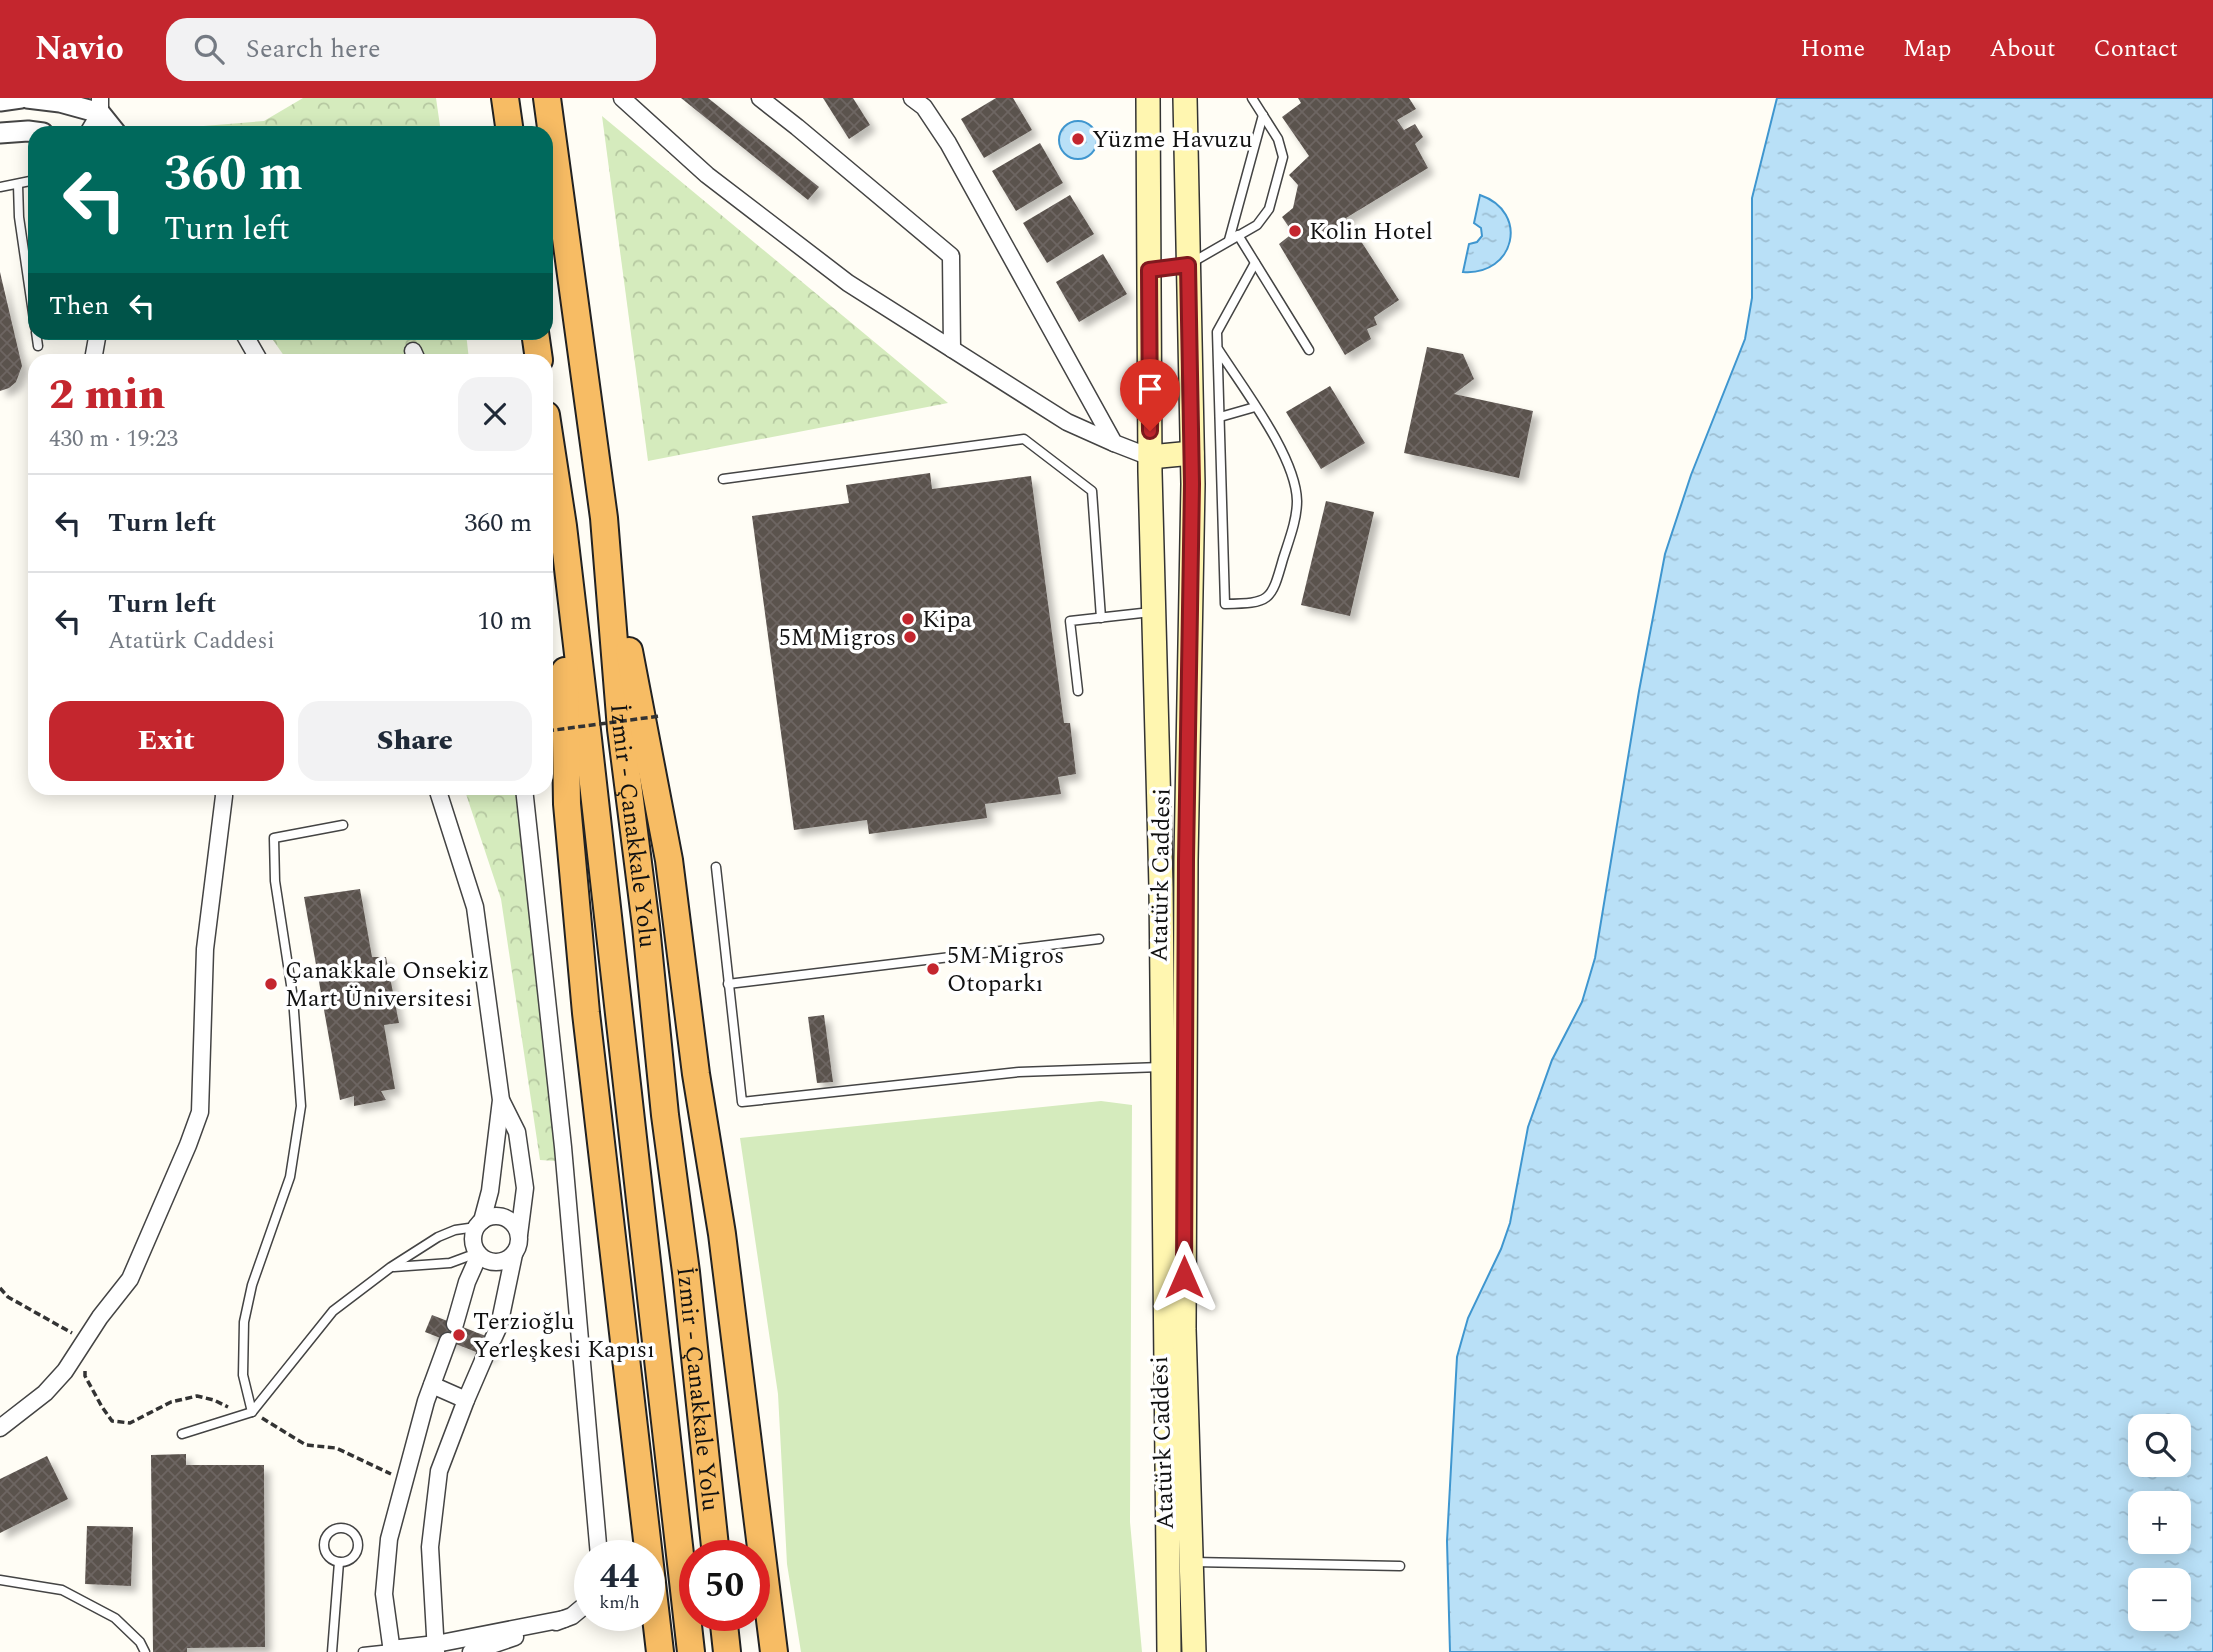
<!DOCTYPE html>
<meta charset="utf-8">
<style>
:root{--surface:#fff;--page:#f2f2f3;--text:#1f2937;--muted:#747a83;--line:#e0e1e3;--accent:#c4262e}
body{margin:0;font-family:Spectral,serif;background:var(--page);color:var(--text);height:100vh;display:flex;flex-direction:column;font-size:26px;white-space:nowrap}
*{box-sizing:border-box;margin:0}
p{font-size:23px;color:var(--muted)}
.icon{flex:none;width:38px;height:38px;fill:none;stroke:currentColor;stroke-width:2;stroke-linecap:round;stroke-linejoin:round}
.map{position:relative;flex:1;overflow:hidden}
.details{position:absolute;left:28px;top:256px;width:525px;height:441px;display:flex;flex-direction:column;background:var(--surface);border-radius:21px;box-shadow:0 4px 18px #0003}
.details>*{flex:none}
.banner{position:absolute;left:28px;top:28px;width:525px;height:214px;border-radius:21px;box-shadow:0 4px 18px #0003;background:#00695c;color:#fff;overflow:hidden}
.controls{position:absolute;left:2128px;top:1316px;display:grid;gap:14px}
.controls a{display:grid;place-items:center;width:63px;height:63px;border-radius:14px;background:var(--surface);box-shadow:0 4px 18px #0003;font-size:35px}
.speed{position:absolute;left:574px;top:1442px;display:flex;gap:14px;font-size:35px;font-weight:700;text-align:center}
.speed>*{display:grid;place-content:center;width:91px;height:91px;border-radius:50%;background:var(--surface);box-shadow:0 4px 18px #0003;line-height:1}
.speed small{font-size:18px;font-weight:400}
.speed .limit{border:10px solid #d22;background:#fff;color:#111}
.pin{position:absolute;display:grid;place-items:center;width:60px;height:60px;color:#fff;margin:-72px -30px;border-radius:50% 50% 50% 0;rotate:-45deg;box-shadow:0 0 7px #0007}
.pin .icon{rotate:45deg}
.me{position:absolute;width:77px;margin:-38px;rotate:0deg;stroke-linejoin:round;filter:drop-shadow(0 0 5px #0008)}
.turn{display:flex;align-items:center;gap:24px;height:147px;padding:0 21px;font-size:32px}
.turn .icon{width:91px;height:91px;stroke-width:2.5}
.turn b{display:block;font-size:49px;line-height:60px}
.then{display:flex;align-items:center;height:66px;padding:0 21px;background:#0003;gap:14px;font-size:26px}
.round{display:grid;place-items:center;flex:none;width:74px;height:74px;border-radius:21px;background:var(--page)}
.head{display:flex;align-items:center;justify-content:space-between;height:119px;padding:0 21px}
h1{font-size:42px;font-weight:800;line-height:52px;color:var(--accent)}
.button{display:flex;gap:14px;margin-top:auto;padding:14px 21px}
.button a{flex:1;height:80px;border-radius:21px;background:var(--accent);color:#fff;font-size:28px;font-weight:800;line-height:80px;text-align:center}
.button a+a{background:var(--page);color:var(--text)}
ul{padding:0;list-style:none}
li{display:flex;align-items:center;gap:21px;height:98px;padding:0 21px;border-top:2px solid var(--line)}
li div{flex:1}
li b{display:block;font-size:26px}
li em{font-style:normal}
header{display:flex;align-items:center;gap:42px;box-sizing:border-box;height:98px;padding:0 35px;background:var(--accent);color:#fff}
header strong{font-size:33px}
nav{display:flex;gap:38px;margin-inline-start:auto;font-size:24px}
.search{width:490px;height:63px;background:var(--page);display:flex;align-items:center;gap:18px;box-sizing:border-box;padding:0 24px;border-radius:21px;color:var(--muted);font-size:26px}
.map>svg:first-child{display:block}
</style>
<header>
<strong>Navio</strong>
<div class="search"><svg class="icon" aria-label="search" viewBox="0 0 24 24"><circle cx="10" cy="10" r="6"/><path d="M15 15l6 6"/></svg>Search here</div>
<nav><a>Home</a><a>Map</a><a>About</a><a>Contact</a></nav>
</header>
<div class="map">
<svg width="2213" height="1554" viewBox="0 0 2213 1554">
<defs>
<pattern id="park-crowns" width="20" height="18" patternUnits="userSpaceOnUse" patternTransform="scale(1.75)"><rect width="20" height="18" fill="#d5ebbd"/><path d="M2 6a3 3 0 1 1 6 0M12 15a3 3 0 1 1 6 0" fill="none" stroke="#b6c8a1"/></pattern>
<pattern id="water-ripples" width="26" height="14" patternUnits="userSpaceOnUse" patternTransform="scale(1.75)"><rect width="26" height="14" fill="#b9e0f7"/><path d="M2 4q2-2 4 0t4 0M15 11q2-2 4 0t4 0" fill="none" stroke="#9ebfd3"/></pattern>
<pattern id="building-cross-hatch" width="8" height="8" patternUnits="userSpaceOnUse" patternTransform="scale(1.75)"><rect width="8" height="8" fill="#5a524d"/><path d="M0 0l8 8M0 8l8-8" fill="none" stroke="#6d6662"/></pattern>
<filter id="shadow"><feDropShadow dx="6" dy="6" stdDeviation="3.5" flood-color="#0004"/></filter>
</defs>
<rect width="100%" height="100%" fill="#fffdf5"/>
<polygon fill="#d5ebbd" points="1101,1003 1132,1007 1130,1424 1142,1554 801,1554 787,1466 778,1296 740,1040"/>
<g fill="url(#park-crowns)">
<polygon points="303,0 436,0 441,35 144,35 142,33 264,23"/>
<polygon points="602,18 948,305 648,363"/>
<polygon points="268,235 466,235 469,262 287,262"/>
<polygon points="464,690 516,690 534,809 556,1063 540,1062 501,801"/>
</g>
<g fill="url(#water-ripples)" stroke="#3f96cf" stroke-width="2" fill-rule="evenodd">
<path d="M1777 0H2213V1554H1450L1447 1443 1457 1259 1468 1220 1501 1151 1510 1125 1528 1029 1552 962 1582 904 1595 860 1639 593 1665 456 1691 377 1745 241 1752 200V100ZM2140 1328H2179V1367H2140ZM2140 1405H2179V1444H2140ZM2140 1482H2179V1521H2140Z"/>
<circle cx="1078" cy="42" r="19"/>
<path d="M1480 97C1530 114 1515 178 1463 174L1469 146 1477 144 1482 138 1481 130 1474 125Z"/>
</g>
<g fill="url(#building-cross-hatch)" filter="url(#shadow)">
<polygon points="681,0 708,0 819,89 808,102"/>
<polygon points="823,0 853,0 870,27 849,41"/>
<polygon points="996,0 1013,0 1032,32 984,60 961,21"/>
<polygon points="1298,0 1409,0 1416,11 1397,22 1404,32 1415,26 1423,39 1415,46 1428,70 1346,120 1399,202 1374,219 1377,227 1367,231 1371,241 1345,257 1279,146 1293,135 1282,119 1293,110 1298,87 1289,77 1309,58 1282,19 1301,5"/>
<polygon points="1040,45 1063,85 1016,113 992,73"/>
<polygon points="1070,97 1094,136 1047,165 1023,125"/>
<polygon points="1103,156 1127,196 1079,224 1056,184"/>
<polygon points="0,174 22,268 16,284 9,290 0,293"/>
<polygon points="1427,249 1463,256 1474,281 1454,296 1533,313 1519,380 1404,355"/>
<polygon points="1330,288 1365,345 1321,371 1286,314"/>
<polygon points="930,375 932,391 1031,378 1064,625 1070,625 1076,676 1058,679 1061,696 985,706 987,720 869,736 867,722 794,732 752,418 849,405 846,387"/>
<polygon points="1326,403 1374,414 1350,518 1301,507"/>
<polygon points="360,791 372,859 386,859 399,925 384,927 395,991 381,993 386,1002 354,1008 354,998 340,1002 304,799"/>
<polygon points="824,917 833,984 817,985 808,919"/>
<polygon points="432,1217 496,1242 489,1259 425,1234"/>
<polygon points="186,1356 186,1367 264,1367 265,1549 187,1550 187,1554 153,1554 151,1357"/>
<polygon points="47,1358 68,1401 0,1435 0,1381"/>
<polygon points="87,1428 133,1429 131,1488 85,1486"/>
</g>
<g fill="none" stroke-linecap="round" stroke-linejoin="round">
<g stroke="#444" stroke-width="11">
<g id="service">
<polyline points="18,87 19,119 35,229"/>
<polyline points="0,89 35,82"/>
<polyline points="1238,137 1309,252"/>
<polyline points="1229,142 1263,17"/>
<polyline points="1191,165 1257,127 1269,111 1283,59 1278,41 1252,0"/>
<polyline points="36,234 38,248"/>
<path d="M1218 251C1242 289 1296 358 1297 403 1297 422 1289 442 1283 461 1271 504 1270 505 1225 506L1217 234 1255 165"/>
<polyline points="1220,319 1255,309"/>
<polyline points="723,381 1024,341 1092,393 1101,520"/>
<polyline points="1078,593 1070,523 1151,514"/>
<polyline points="716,769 742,1004 1019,974 1161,969"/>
<polyline points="728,886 1099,841"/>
<polyline points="394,1169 450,1165 477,1155"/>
<polyline points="252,1314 243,1277 244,1224 252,1187 290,1079 301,1008 293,900 275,783 274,740 343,727"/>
<polyline points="182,1336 252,1314 333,1213 391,1169 438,1139 455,1132 476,1129"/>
<circle cx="341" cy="1447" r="17"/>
<polyline points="1193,1464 1400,1468"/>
<polyline points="0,1482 62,1492 115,1520 140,1544 145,1554"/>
<polyline points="332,1554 339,1464"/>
<polyline points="363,1554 391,1551"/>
</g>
</g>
<g stroke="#444" stroke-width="19">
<g id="minor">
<polyline points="622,0 707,77 848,185 1067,324 1114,345"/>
<polyline points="760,0 797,29 951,158 952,251"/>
<polyline points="912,0 924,9 948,45 1114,345 1150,359"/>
<polyline points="88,35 100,15 100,0"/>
<polyline points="243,234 259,262"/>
<polyline points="413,253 417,262"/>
<polyline points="93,262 98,234"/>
<polyline points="437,690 475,809 501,1002 490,1093 482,1123"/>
<polyline points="524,690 563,1049 599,1458"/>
<polyline points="502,1004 517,1034 525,1090 519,1137"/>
<circle cx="496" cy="1141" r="23"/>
<polyline points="455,1226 467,1184 479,1157"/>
<polyline points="493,1241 499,1228 514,1156"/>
<polyline points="432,1287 466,1302"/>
<polyline points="0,1330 45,1295 65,1273 100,1219 130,1181 188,1047 200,1014 205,851 224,698 223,690"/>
<polyline points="556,1524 572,1518 590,1503"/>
<polyline points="391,1551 436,1546 564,1521"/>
<polyline points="392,1554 384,1496 389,1441 426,1303 448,1243"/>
<polyline points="436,1554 430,1449 439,1373 466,1302 485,1258"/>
<polyline points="471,1554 515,1539"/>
</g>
</g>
<g stroke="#444" stroke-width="23">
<g id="tertiary">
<polyline points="27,0 60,4 100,15 116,35"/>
<polyline points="0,3 21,0"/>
<polyline points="0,35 28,33 43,35"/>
</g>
</g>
<g stroke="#333" stroke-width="26">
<g id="secondary">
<polyline points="1148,0 1150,374 1161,789 1169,1554"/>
<polyline points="1185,0 1193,386 1186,762 1184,1231 1194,1554"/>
<polyline points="1150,359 1192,355"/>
</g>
</g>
<g stroke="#222" stroke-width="30">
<g id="trunk">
<polyline points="505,0 510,35"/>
<path id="s1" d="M547 0 604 420 621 631 646 828 665 1017 686 1174 716 1458"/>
<polyline points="535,234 539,262"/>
<polyline points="546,317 563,428 588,641 691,1554"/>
<polyline points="629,553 669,762 696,976 722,1136 774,1554"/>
<polyline points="565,573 567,706 586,915 660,1554"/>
<polyline points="723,1517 727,1554"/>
</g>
</g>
<g stroke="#333" stroke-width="3.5" stroke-dasharray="7 3.5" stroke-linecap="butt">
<polyline points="0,1190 8,1199 72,1235"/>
<polyline points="85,1273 85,1278 102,1309 112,1323 130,1325 171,1304 197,1298 214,1302 228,1309"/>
<polyline points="262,1320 306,1347 336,1350 391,1376"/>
</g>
<use href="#service" stroke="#fff" stroke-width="8"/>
<use href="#minor" stroke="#fff" stroke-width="16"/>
<use href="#tertiary" stroke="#fff" stroke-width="19"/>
<use href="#secondary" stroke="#fff6b0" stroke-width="23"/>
<use href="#trunk" stroke="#f7bc64" stroke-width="26"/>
<polyline stroke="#333" stroke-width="3.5" stroke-dasharray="7 3.5" stroke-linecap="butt" points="547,633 660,618"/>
</g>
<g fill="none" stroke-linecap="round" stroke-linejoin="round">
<g stroke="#7f191e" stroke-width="18">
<polyline id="route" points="1150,333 1149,172 1188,167 1192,386 1186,762 1184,1179"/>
</g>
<use href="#route" stroke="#c4262e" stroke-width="12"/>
</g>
<g fill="#c4262e" stroke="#fff" stroke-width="2.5">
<circle cx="1078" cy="41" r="7"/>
<circle cx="1295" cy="133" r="7"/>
<circle cx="908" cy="521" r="7"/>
<circle cx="910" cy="539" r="7"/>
<circle cx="933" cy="871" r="7"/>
<circle cx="271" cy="886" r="7"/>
<circle cx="459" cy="1237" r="7"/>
</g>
<g text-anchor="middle" stroke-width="7" stroke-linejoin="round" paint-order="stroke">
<g font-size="24" fill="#111" stroke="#fff" text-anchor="start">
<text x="1092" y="49">Yüzme Havuzu</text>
<text x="1309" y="141">Kolin Hotel</text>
<text x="922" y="529">Kipa</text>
<text x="896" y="547" text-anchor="end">5M Migros</text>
<text x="947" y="865">5M Migros<tspan x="947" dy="28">Otoparkı</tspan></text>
<text x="285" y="880">Çanakkale Onsekiz<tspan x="285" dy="28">Mart Üniversitesi</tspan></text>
<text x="473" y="1231">Terzioğlu<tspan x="473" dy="28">Yerleşkesi Kapısı</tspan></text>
</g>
<g font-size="24" fill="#111" stroke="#fff">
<text dy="8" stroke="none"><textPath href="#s1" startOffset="733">İzmir - Çanakkale Yolu</textPath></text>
<text transform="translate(1160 777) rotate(-89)" y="8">Atatürk Caddesi</text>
<text dy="8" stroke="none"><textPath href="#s1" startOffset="1300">İzmir - Çanakkale Yolu</textPath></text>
<text transform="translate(1162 1345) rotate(-92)" y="8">Atatürk Caddesi</text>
</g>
</g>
</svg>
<div class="controls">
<a><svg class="icon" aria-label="search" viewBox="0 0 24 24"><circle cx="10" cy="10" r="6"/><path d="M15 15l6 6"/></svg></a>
<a>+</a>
<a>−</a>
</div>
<div class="speed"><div>44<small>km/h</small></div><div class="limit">50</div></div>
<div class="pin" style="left:1150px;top:333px;background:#d93025"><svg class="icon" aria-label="arrive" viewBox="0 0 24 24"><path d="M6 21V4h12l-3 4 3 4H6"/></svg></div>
<svg class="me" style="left:1184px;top:1179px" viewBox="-20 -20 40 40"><path d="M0-17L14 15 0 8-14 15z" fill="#c4262e" stroke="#fff" stroke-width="4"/></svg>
<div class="banner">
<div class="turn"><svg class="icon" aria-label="left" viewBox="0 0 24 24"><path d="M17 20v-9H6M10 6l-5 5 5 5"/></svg><div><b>360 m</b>Turn left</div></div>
<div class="then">Then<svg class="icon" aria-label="left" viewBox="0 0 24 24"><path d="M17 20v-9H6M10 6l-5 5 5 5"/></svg></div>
</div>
<section class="details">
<div class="head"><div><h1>2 min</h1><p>430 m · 19:23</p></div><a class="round"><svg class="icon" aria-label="close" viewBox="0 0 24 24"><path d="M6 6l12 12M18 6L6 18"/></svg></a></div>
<ul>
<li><svg class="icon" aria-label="left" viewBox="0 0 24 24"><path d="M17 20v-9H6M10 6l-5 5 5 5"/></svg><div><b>Turn left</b></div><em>360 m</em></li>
<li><svg class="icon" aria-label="left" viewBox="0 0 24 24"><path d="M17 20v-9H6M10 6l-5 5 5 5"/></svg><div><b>Turn left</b><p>Atatürk Caddesi</p></div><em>10 m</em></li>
</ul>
<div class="button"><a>Exit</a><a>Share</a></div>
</section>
</div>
